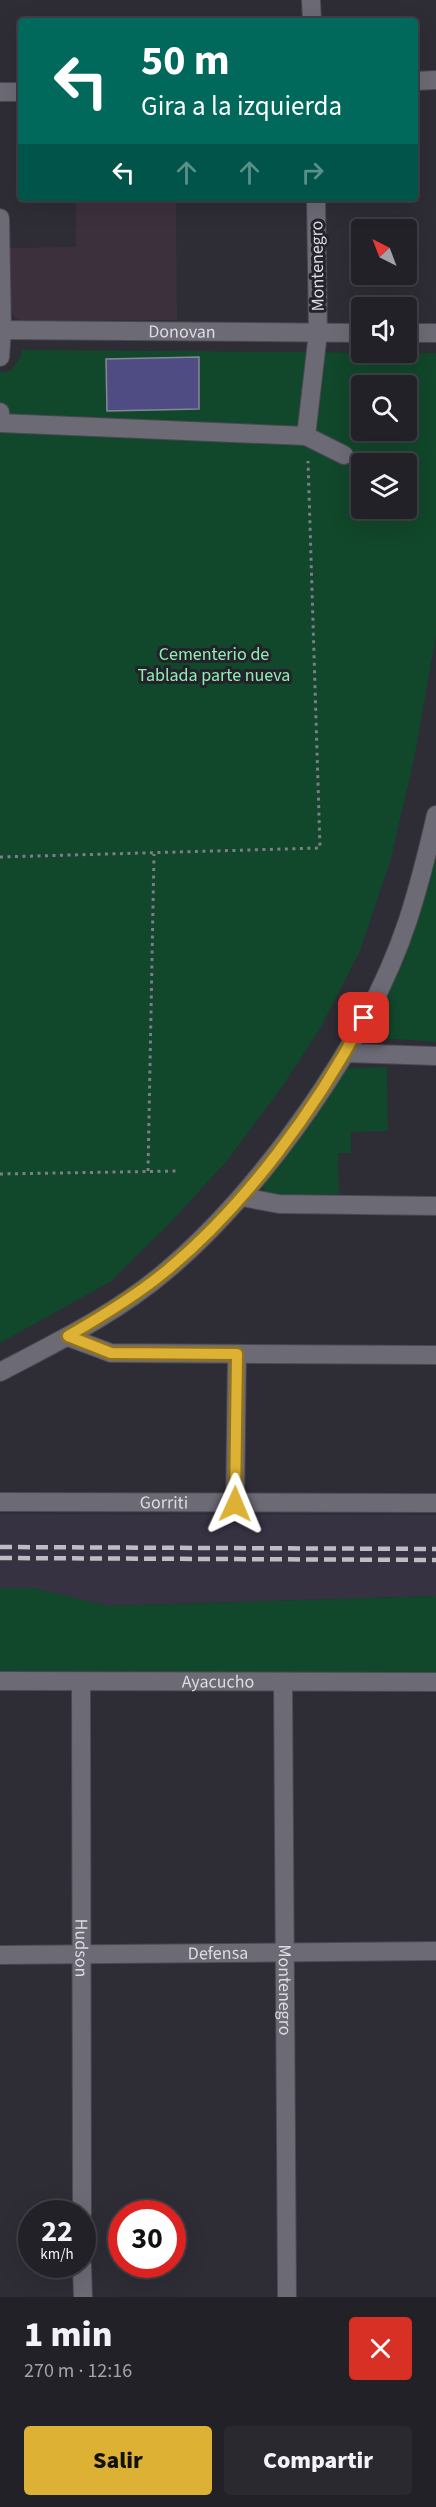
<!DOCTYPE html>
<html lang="es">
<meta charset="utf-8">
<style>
:root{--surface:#222128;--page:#2a2930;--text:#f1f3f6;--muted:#a2a3a8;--line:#3f3e45;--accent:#ddb133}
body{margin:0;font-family:"Source Sans 3",sans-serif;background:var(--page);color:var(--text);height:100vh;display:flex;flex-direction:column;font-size:22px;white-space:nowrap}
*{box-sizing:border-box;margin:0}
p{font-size:20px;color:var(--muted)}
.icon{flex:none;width:33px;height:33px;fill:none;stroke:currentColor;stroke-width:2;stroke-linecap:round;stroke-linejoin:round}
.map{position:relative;height:2297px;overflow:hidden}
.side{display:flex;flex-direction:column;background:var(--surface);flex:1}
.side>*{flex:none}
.top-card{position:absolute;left:18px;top:18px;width:400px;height:183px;border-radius:6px;box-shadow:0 6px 24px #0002,0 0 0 2px var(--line);background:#00695c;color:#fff;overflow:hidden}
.needle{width:39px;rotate:318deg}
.controls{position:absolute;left:351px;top:219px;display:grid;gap:12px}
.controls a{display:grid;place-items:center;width:66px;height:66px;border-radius:6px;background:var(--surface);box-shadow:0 6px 24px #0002,0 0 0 2px var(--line);font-size:30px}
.speed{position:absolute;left:18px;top:2200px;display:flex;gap:12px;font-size:30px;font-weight:700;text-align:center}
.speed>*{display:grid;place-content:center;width:78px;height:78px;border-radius:50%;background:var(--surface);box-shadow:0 6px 24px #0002,0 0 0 2px var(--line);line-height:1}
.speed small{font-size:15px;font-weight:400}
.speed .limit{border:9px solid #d22;background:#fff;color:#111}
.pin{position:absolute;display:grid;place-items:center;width:51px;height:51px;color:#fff;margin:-26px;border-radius:12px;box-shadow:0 3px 9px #0006}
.me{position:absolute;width:66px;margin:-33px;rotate:1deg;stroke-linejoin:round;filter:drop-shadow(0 0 4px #0008)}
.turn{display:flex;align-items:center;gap:21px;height:126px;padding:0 24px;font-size:27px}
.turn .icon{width:78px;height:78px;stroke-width:2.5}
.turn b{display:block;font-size:42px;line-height:51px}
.lanes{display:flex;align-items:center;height:57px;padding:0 24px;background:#0003;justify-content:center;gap:30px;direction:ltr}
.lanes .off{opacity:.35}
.round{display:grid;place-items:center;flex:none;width:63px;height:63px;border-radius:6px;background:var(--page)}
.headline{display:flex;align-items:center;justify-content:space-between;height:102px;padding:0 24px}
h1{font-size:36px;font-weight:800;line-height:45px}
.button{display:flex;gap:12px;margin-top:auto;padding:12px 24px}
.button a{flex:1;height:69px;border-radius:6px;background:var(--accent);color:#111;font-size:24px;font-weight:800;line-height:69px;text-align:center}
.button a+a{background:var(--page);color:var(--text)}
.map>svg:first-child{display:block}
</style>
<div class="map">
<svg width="436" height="2297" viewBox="0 0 436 2297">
<rect width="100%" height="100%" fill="#2e2c35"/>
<polygon fill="#3d303d" points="176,202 177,320 23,321 15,318 10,307 10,248 76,247 76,203"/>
<polygon fill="#363242" points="0,1514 436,1515 436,1596 108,1606 33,1588 0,1588"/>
<g fill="#11472a" fill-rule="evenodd">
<path d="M22 350 436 353V636L414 759 391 859 360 951 320 1029 282 1087 226 1162 170 1223 110 1282 0 1343V372L10 371 21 357ZM362 386H406V430H362ZM362 464H406V508H362Z"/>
<polygon points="436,846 436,1042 366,1037 420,907"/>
<polygon points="387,1067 388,1131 351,1132 351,1153 338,1153 339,1194 271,1196 266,1194 262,1185 344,1068"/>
<polygon points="0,1588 33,1588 108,1606 436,1596 436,1673 0,1674"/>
</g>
<polygon fill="#4f4b83" stroke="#878793" stroke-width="1.5" points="199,357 199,409 107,411 106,359"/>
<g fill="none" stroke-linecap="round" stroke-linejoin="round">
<g stroke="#494850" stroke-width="20">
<g id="minor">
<polyline points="311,0 312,21"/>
<polyline points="416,81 436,80"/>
<polyline points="0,92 21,92"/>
<polyline points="0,218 2,330 0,357"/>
<path id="s1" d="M0 330 362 333"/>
<polyline points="406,333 436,333"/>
<polyline points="0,412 0,423 306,436 344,455"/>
<polyline points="306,436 318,333 316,198"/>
<polyline points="346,1053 436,1056"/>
<polyline points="242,1197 279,1204 436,1206"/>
<polyline points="68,1337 111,1353 436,1355"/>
<path d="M0 1372C57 1342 117 1313 166 1271 262 1191 369 1039 408 920 419 886 428 850 436 815"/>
<path id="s2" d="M0 1502 436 1503"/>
<polyline points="235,1504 237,1355"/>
<path id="s3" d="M0 1681 436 1682"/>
<path id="s4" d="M81 1682 82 2214"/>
<path id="s5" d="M283 1682 287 2297"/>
<path id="s6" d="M0 1955 436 1951"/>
<polyline points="82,2265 83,2297"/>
</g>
</g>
<g stroke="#7f7d85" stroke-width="3" stroke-dasharray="3 4.5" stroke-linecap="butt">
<polyline points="0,857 320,848 308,461"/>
<polyline points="148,1171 154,854"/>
<polyline points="0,1174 179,1171"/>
</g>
<use href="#minor" stroke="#6c6a75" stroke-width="18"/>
<g stroke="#bebdc4" stroke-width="4.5" stroke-dasharray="12 6" stroke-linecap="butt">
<polyline points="0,1547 436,1549"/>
<polyline points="0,1558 436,1560"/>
</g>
</g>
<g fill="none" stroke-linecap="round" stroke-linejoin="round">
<g stroke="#907321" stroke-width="15">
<path id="route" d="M235 1504 237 1354 111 1353 68 1336C101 1317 136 1296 166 1271 246 1205 316 1109 364 1018"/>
</g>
<use href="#route" stroke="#ddb133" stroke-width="10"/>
</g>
<g text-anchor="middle" stroke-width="6" stroke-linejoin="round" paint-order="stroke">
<g font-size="18" fill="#dcdbe1" stroke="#24222b">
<text transform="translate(317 266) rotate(-91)" y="6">Montenegro</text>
<text dy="6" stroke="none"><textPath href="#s1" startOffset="182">Donovan</textPath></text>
<text dy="6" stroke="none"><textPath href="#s2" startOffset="164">Gorriti</textPath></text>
<text dy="6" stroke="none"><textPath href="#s3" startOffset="218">Ayacucho</textPath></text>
<text dy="6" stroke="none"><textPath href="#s4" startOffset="266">Hudson</textPath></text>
<text dy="6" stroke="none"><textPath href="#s6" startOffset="218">Defensa</textPath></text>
<text dy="6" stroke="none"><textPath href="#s5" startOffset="308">Montenegro</textPath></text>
</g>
<g font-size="18" fill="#8fedb2" stroke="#24222b">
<text x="214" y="660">Cementerio de<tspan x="214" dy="21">Tablada parte nueva</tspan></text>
</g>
</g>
</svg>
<div class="controls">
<a><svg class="needle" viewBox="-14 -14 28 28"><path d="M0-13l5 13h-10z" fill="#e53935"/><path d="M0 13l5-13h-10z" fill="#a2a3a8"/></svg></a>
<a><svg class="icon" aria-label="sound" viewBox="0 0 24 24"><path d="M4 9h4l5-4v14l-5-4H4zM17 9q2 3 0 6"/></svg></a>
<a><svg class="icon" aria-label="search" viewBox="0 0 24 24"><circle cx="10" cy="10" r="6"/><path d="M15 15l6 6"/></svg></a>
<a><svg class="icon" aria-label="layers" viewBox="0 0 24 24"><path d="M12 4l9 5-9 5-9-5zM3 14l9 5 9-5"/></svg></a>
</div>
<div class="speed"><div>22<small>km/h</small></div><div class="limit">30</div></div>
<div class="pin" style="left:364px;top:1018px;background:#d93025"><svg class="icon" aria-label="arrive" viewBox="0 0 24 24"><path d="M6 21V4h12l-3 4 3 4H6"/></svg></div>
<svg class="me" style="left:235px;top:1504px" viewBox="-20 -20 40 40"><path d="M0-17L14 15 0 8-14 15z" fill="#ddb133" stroke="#fff" stroke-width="4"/></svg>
<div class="top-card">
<div class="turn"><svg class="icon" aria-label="left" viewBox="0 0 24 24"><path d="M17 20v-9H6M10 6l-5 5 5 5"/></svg><div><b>50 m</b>Gira a la izquierda</div></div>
<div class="lanes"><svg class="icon" aria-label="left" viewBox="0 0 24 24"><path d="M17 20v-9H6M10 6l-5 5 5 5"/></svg><svg class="icon off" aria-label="ahead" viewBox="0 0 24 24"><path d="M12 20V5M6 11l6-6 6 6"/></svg><svg class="icon off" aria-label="ahead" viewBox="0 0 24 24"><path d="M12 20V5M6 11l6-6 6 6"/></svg><svg class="icon off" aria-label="right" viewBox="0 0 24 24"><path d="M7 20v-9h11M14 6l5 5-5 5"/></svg></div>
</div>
</div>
<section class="side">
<div class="headline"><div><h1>1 min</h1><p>270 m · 12:16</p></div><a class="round" style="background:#d93025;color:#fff"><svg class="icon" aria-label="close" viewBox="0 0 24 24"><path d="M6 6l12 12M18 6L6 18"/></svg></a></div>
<div class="button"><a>Salir</a><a>Compartir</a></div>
</section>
